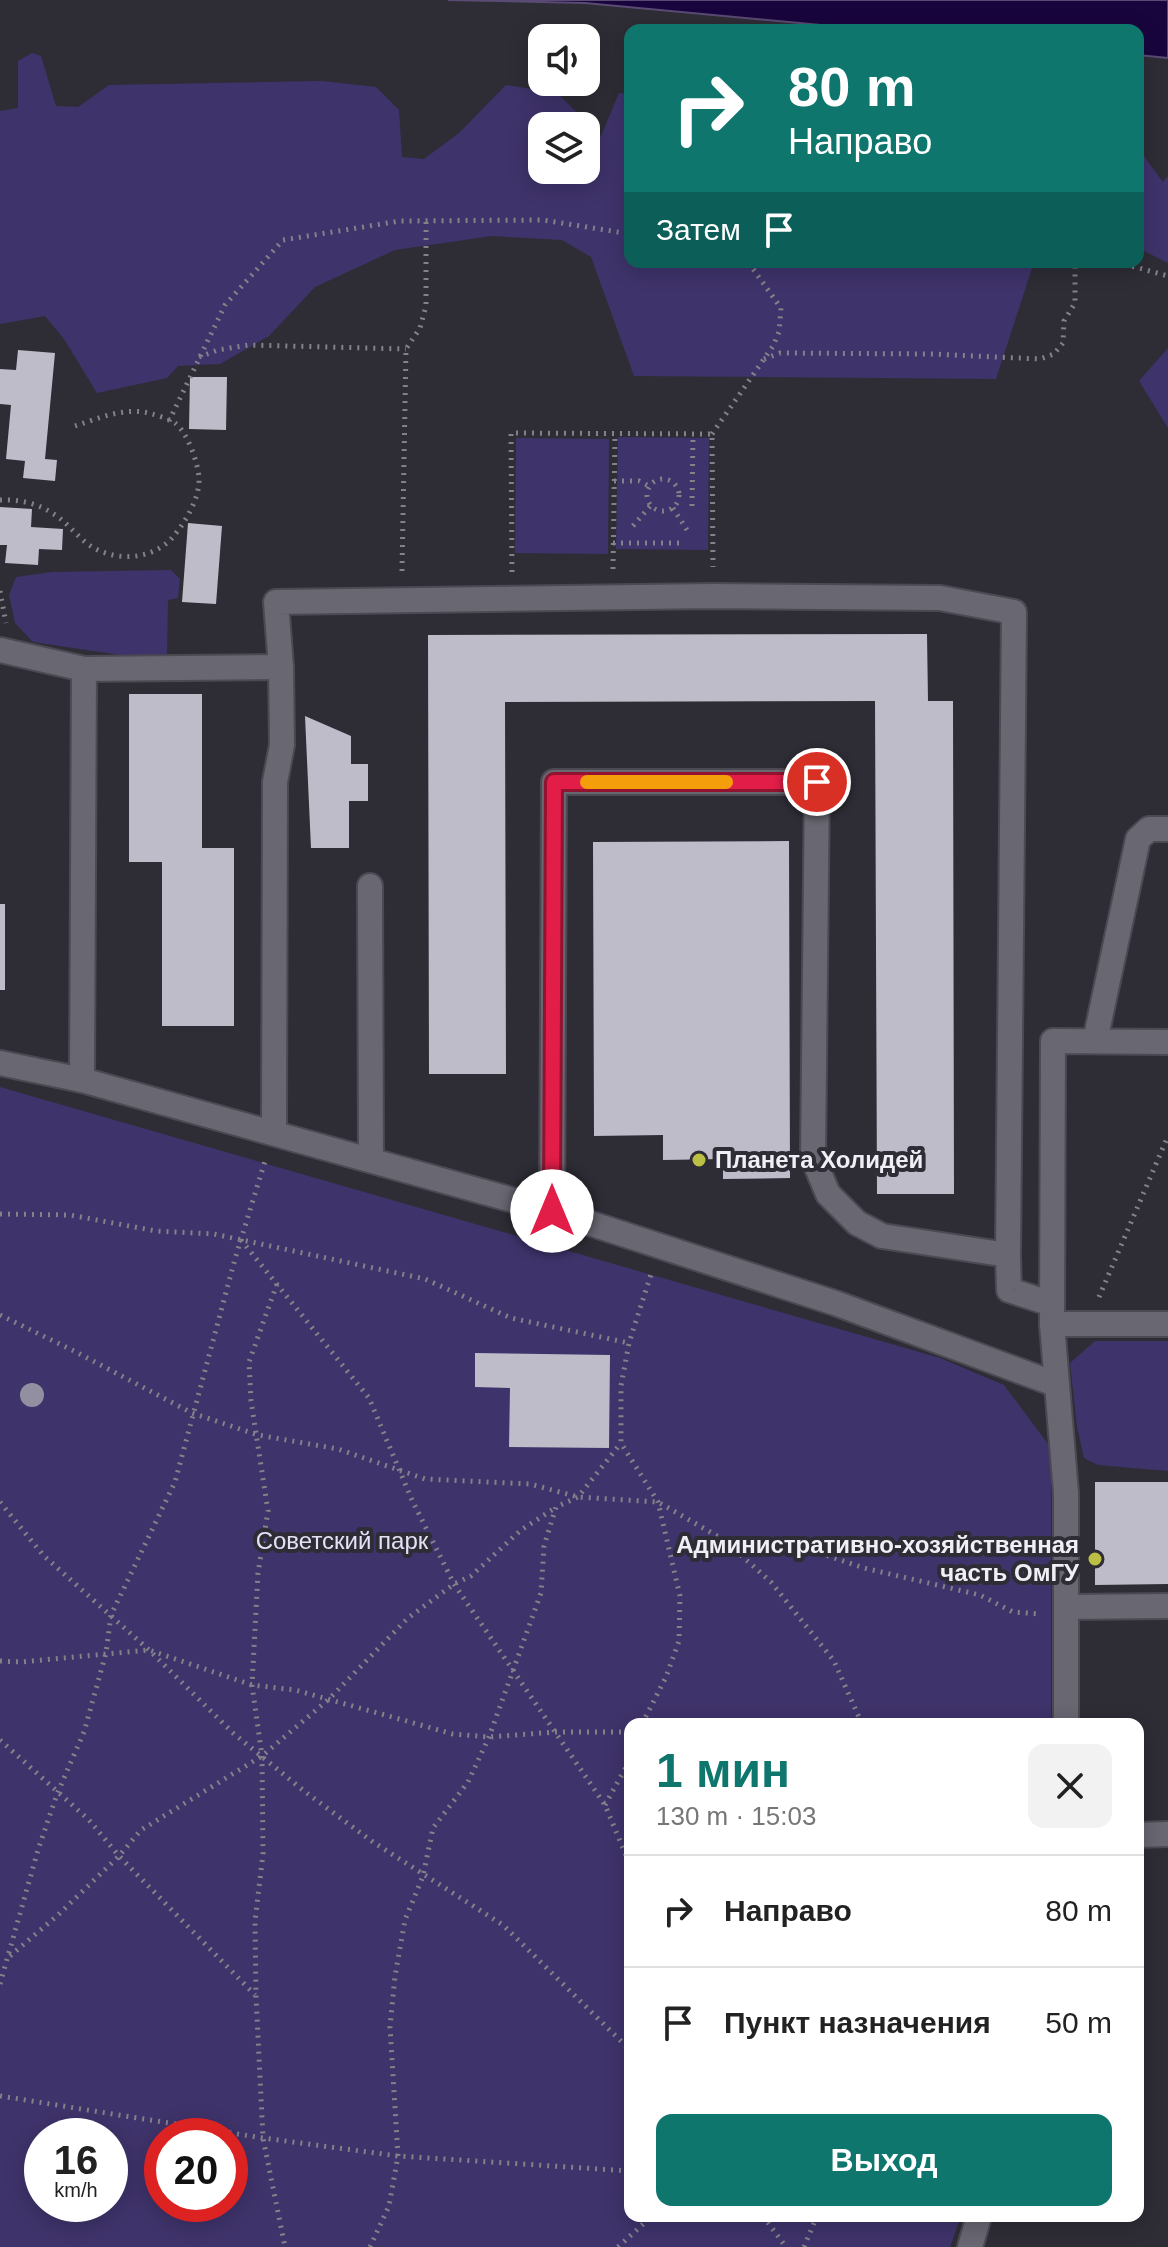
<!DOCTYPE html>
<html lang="ru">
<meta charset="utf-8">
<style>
:root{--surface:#fff;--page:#f2f2f2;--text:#222;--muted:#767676;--line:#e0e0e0;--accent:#0f766e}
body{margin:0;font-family:Arial,sans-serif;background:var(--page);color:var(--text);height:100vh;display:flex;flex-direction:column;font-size:30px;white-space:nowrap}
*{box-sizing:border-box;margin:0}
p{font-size:26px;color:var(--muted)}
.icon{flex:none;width:44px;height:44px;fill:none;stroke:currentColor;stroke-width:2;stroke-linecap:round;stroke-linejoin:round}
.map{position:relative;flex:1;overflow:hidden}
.side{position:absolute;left:624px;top:1718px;width:520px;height:504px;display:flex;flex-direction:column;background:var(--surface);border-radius:16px;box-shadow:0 4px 20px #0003}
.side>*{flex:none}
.hud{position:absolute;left:624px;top:24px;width:520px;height:244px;border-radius:16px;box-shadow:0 4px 20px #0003;background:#0f766e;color:#fff;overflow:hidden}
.controls{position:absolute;left:528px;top:24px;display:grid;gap:16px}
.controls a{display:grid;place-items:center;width:72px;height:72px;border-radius:16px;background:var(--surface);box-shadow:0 4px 20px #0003;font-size:40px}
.speed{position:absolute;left:24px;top:2118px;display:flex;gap:16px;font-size:40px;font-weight:700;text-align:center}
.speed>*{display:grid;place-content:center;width:104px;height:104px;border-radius:50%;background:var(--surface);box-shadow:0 4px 20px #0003;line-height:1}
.speed small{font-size:20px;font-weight:400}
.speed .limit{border:12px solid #d22;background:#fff;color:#111}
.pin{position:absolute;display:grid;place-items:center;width:68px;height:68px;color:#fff;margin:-34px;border:4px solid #fff;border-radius:50%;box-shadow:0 2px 8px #0007}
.me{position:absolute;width:88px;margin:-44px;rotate:0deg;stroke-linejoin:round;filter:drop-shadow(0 0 6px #0008)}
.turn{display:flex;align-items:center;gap:28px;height:168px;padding:0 32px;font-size:36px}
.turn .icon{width:104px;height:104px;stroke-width:2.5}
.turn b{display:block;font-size:56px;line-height:68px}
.then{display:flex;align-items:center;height:76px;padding:0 32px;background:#0003;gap:16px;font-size:30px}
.round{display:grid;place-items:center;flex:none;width:84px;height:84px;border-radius:16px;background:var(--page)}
.head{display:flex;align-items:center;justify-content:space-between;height:136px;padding:0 32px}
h1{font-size:48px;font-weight:700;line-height:60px;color:var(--accent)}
.primary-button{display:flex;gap:16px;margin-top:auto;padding:16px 32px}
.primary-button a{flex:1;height:92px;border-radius:16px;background:var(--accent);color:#fff;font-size:32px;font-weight:700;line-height:92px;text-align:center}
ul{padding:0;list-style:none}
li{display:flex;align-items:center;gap:24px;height:112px;padding:0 32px;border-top:2px solid var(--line)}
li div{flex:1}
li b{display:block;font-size:30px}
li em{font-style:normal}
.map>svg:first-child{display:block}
</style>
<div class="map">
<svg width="1168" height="2247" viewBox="0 0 1168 2247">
<rect width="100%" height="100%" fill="#2e2d36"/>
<g fill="#3f336b" fill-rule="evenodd">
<path d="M32 53 41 56 56 106 78 107 109 85 322 81 376 87 399 110 402 157 424 159 459 133 506 85 557 93 601 136 619 93 630 94V262H1034L996 379 634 376 591 257 562 240 492 236 395 250 315 287 269 336 220 364 178 366 167 378 97 393 64 339 45 316 0 324V111L18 108V61ZM542 126H586V170H542Z"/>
<polygon points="1138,148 1163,182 1168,176 1168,263 1138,248"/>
<polygon points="1168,348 1168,428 1139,381"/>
<polygon points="618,437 709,438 708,550 616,549"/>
<polygon points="516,438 609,439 608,554 515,553"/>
<polygon points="171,570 180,579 178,598 168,600 167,654 154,660 33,642 15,623 9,595 16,577 52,572"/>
<path d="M0 1087 940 1358 1004 1385 1051 1448V1724H630V2216H961L950 2247H0ZM42 2136H110V2204H42ZM162 2136H230V2204H162Z"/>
<polygon points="1095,1341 1168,1341 1168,1471 1098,1465 1084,1458 1077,1427 1070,1363"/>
</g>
<polygon fill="#19053d" stroke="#594b74" stroke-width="2" points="448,0 1168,0 1168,58 1138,55 1138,30 874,30 585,3"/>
<g fill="#bebcc9">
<polygon points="18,350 55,353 45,459 57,460 55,481 23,478 25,461 6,459 11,405 0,404 0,369 16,370"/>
<polygon points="190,377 227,377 226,430 189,429"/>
<polygon points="0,507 32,509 31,527 63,529 62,550 39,549 38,565 5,563 7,545 0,545"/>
<polygon points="188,523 222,526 216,604 182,602"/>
<polygon points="927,634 928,701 953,701 954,1194 877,1194 875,701 505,702 506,1074 429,1074 428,635"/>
<polygon points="129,694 202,694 202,848 234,848 234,1026 162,1026 162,862 129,862"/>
<polygon points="305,716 351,736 351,764 368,764 368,801 349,801 349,848 311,848"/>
<polygon points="789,841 790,1178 723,1179 723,1159 663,1160 663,1135 594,1136 593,842"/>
<rect x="0" y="904" width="5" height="86"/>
<polygon points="475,1353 610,1355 609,1448 509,1447 510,1388 475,1387"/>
<polygon points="1095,1482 1168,1482 1168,1584 1095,1585"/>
</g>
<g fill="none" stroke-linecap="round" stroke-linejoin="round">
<g stroke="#4b4952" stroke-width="28">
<g id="minor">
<polyline points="0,650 84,669 281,667"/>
<polyline points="370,886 371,1160"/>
<polyline points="1095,1041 1138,839 1149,829 1168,829"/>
<polyline points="0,1063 82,1080 552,1211 835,1303 1055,1384"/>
<polyline points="82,1080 84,669"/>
<polyline points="274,1132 275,782 282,745 281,667 276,602 713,596 940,598 1014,612 1008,1255"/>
<polyline points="552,1211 554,782 817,782 813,1158 828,1194 857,1223 882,1236 1008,1255 1009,1290 1052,1304"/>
<polyline points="1052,1324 1168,1324"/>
<polyline points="1067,1607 1168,1606"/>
<polyline points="1066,1724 1066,1493 1052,1324 1053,1041 1168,1042"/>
<polyline points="1138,1835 1168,1834"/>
<polyline points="970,2247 979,2216"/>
</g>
</g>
<g stroke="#828289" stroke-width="5" stroke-dasharray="2 6" stroke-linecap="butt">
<polyline points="1117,262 1168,276"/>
<polyline points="199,357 218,350 248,345 406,349"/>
<polyline points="764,359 780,353 931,354 1040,359 1054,354 1063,343 1064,321 1075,303 1075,262"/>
<polyline points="169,421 225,305 283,240 400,221 543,220 630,234"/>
<polyline points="712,434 773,346 779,332 781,308 748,262"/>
<circle cx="663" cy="495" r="16"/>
<polyline points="614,481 639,481 649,486"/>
<path d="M0 500C17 499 37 503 52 513 68 522 78 539 94 548 119 562 153 559 172 538 185 523 200 498 199 478 198 462 187 432 175 423 169 419 159 416 152 414 127 406 99 418 75 426"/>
<polyline points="692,506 693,434"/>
<polyline points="673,508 687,530"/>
<polyline points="633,526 651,505"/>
<polyline points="613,543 681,543"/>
<polyline points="613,569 615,434"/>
<polyline points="402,571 406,349 420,328 426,306 426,221"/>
<polyline points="512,572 511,433 712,434 713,567"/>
<polyline points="0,591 6,623"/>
<polyline points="0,1214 70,1215 156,1231 214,1234 425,1279 511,1318 629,1343"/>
<polyline points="241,1240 369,1398 412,1500 454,1584 605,1805 630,1865"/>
<polyline points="277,1284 249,1362 251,1401 268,1511 258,1573 252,1685 262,1756 263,1854 255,1921 256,1996 263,2138 285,2247"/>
<polyline points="1099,1297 1168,1136"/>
<polyline points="0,1315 74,1351 192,1413 258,1435 338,1449 425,1479 530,1484 578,1497 658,1502 724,1540 771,1582 834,1661 862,1724"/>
<polyline points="0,1502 43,1555 149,1650 233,1733 304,1791 373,1842 503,1925 630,2050"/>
<polyline points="725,1541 793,1544 864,1568 980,1595 1013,1612 1040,1614"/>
<polyline points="0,1661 21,1662 149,1650 252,1685 295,1690 453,1734 489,1737 556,1732 630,1732"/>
<polyline points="642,1724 666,1677 679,1641 680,1596 658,1502 621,1443 621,1386 629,1343 652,1271"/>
<polyline points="0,1740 89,1820 119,1856 255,1995"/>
<polyline points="605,1805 630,1760"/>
<polyline points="10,1956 58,1915 119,1856 141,1830 262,1756 329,1699 408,1618 454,1584 471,1576 521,1530 555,1508"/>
<polyline points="0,1984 38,1850 57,1794 84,1732 106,1653 111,1615 175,1482 235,1259 265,1161"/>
<polyline points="0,2096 263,2138 398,2156 630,2171"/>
<polyline points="763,2216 786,2247"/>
<polyline points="370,2247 389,2206 398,2156 390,2027 395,1976 405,1920 423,1876 433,1828 468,1782 489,1737 541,1593 544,1546 556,1507 578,1497 621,1443"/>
<polyline points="618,2247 652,2216"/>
<polyline points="804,2247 817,2216"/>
</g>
<use href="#minor" stroke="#686772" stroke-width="24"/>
</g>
<circle fill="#9290a0" cx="32" cy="1395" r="12"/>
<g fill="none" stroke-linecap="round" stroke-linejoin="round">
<g stroke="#92132f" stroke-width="20">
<polyline id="route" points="552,1211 554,782 817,782"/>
</g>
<use href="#route" stroke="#e11d48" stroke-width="14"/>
<polyline stroke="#f59e0b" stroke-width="14" points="587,782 726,782"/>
</g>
<g fill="#bbc045" stroke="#2e2d36" stroke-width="3">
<circle cx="699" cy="1160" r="8"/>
<circle cx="1095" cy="1559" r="8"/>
</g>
<g text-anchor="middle" stroke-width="8" stroke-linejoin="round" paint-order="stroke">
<g font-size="24" font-weight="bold" fill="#efeff5" stroke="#2e2d36" text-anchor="start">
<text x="715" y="1168">Планета Холидей</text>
<text x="1079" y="1553" text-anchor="end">Административно-хозяйственная<tspan x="1079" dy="28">часть ОмГУ</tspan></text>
</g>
<g font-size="24" fill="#e4e1f7" stroke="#2e2d36">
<text x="342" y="1549">Советский парк</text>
</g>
</g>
</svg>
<div class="controls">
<a><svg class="icon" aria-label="sound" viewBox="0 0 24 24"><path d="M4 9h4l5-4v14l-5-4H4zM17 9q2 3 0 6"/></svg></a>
<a><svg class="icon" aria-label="layers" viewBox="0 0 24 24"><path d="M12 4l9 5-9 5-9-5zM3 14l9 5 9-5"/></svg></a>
</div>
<div class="speed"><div>16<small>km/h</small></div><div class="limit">20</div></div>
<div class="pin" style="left:817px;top:782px;background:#d93025"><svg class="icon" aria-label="arrive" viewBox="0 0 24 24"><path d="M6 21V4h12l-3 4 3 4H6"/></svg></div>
<svg class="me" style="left:552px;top:1211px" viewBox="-20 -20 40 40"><circle r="19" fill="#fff"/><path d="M0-13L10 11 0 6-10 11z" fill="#e11d48"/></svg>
<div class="hud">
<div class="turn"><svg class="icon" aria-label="right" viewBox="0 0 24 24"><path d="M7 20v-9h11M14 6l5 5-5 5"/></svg><div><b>80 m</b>Направо</div></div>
<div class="then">Затем<svg class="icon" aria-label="arrive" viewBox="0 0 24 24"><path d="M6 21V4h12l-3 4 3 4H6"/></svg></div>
</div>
<section class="side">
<div class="head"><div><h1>1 мин</h1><p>130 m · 15:03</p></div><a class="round"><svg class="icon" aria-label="close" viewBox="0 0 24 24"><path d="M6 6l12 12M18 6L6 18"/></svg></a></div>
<ul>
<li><svg class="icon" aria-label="right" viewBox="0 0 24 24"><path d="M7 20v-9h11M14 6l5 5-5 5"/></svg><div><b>Направо</b></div><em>80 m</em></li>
<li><svg class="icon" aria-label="arrive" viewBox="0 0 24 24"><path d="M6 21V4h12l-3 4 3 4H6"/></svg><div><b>Пункт назначения</b></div><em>50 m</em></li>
</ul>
<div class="primary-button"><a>Выход</a></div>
</section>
</div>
